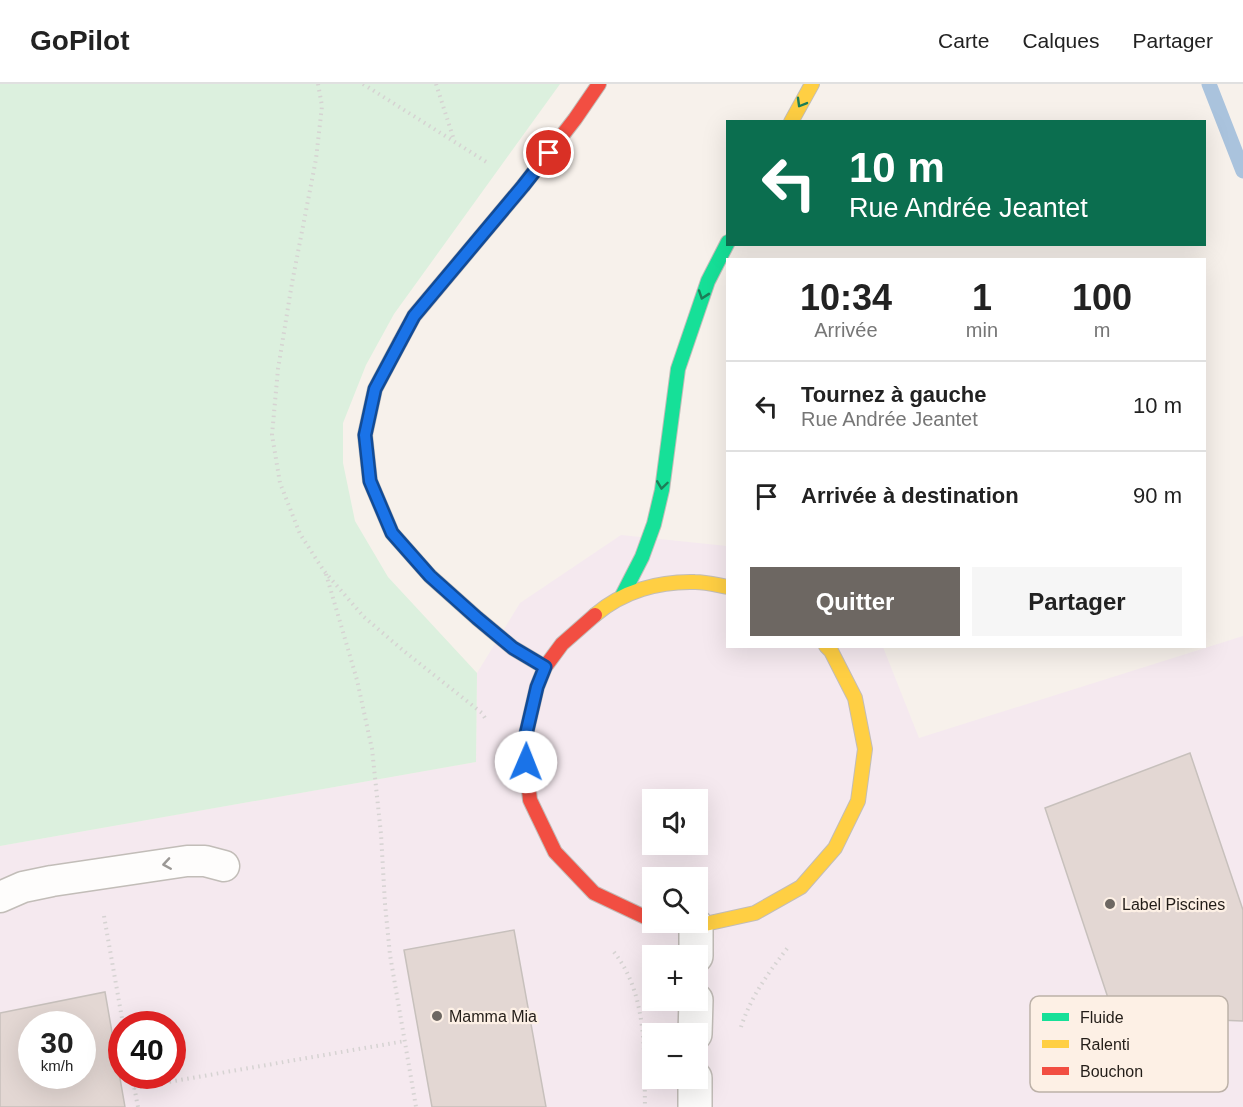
<!DOCTYPE html>
<html lang="fr">
<meta charset="utf-8">
<style>
:root{--surface:#fff;--page:#f6f6f6;--text:#222;--muted:#767676;--line:#e0e0e0;--accent:#6d6762}
body{margin:0;font-family:Arial,sans-serif;background:var(--page);color:var(--text);height:100vh;display:flex;flex-direction:column;font-size:22px;white-space:nowrap}
*{box-sizing:border-box;margin:0}
p{font-size:20px;color:var(--muted)}
.icon{flex:none;width:33px;height:33px;fill:none;stroke:currentColor;stroke-width:2;stroke-linecap:round;stroke-linejoin:round}
.map{position:relative;flex:1;overflow:hidden}
.side{position:absolute;left:726px;top:174px;width:480px;height:390px;display:flex;flex-direction:column;background:var(--surface);border-radius:0px;box-shadow:0 6px 24px #0002}
.side>*{flex:none}
.guide{position:absolute;left:726px;top:36px;width:480px;height:126px;border-radius:0px;box-shadow:0 6px 24px #0002;background:#0b6e4f;color:#fff;overflow:hidden}
.controls{position:absolute;left:642px;top:705px;display:grid;gap:12px}
.controls a{display:grid;place-items:center;width:66px;height:66px;border-radius:0px;background:var(--surface);box-shadow:0 6px 24px #0002;font-size:30px}
.speed{position:absolute;left:18px;top:927px;display:flex;gap:12px;font-size:30px;font-weight:700;text-align:center}
.speed>*{display:grid;place-content:center;width:78px;height:78px;border-radius:50%;background:var(--surface);box-shadow:0 6px 24px #0002;line-height:1}
.speed small{font-size:15px;font-weight:400}
.speed .limit{border:9px solid #d22;background:#fff;color:#111}
.pin{position:absolute;display:grid;place-items:center;width:51px;height:51px;color:#fff;margin:-26px;border:3px solid #fff;border-radius:50%;box-shadow:0 2px 6px #0007}
.me{position:absolute;width:66px;margin:-33px;rotate:1deg;stroke-linejoin:round;filter:drop-shadow(0 0 4px #0008)}
.turn{display:flex;align-items:center;gap:21px;height:126px;padding:0 24px;font-size:27px}
.turn .icon{width:78px;height:78px;stroke-width:2.5}
.turn b{display:block;font-size:42px;line-height:51px}
.eta{display:flex;justify-content:space-evenly;align-items:center;height:102px;text-align:center}
.eta b{font-size:36px;font-weight:700;line-height:42px}
.cta{display:flex;gap:12px;margin-top:auto;padding:12px 24px}
.cta a{flex:1;height:69px;border-radius:0px;background:var(--accent);color:#fff;font-size:24px;font-weight:700;line-height:69px;text-align:center}
.cta a+a{background:var(--page);color:var(--text)}
ul{padding:0;list-style:none}
li{display:flex;align-items:center;gap:18px;height:90px;padding:0 24px;border-top:2px solid var(--line)}
li div{flex:1}
li b{display:block;font-size:22px}
li em{font-style:normal}
header{display:flex;align-items:center;gap:36px;box-sizing:border-box;height:84px;padding:0 30px;background:var(--surface);border-bottom:2px solid var(--line)}
header strong{font-size:28px}
nav{display:flex;gap:33px;margin-inline-start:auto;font-size:21px}
.map>svg:first-child{display:block}
</style>
<header>
<strong>GoPilot</strong>
<nav><a>Carte</a><a>Calques</a><a>Partager</a></nav>
</header>
<div class="map">
<svg width="1243" height="1023" viewBox="0 0 1243 1023">
<rect width="100%" height="100%" fill="#f7f1eb"/>
<path fill="#f5e9ef" fill-rule="evenodd" d="M621 451 727 462 728 562 883 563 919 654 1243 552V1023H0V762L476 678 477 589 520 519ZM652 716H698V760H652ZM652 794H698V838H652ZM652 872H698V916H652ZM32 940H82V992H32ZM122 940H172V992H122ZM652 950H698V994H652Z"/>
<polygon fill="#dcf0de" points="0,0 560,0 394,230 366,281 343,339 343,379 355,437 388,493 477,589 476,678 0,762"/>
<g fill="none" stroke-linecap="round" stroke-linejoin="round">
<polyline stroke="#aac3dd" stroke-width="15" points="1209,0 1243,87"/>
</g>
<g fill="#e3d7d3" stroke="#c7c0bc" stroke-width="1.5" fill-rule="evenodd">
<polygon points="1190,669 1243,826 1243,937 1114,932 1045,724"/>
<polygon points="514,846 546,1023 432,1023 404,866"/>
<path d="M105 908 125 1023H0V929ZM32 940H82V992H32Z"/>
</g>
<g fill="none" stroke-linecap="round" stroke-linejoin="round">
<g stroke="#c2bdb8" stroke-width="33">
<polyline id="lane" points="0,813 23,803 52,797 187,777 205,777 224,782"/>
</g>
<g stroke="#c2bdb8" stroke-width="36">
<g id="street">
<polyline points="696,872 696,842"/>
<polyline points="695,950 696,916"/>
<polyline points="695,1023 695,994"/>
</g>
</g>
<g stroke="#c2bdb8" stroke-width="16">
<polyline id="fast" points="622,512 642,473 654,440 662,406 678,285 708,197 728,158"/>
</g>
<g stroke="#c2bdb8" stroke-width="16">
<g id="slow">
<polyline points="791,38 812,0"/>
<polyline points="400,258 375,305 365,351 370,397 392,449 430,492 477,534 513,564 545,583"/>
<path d="M595 531C623 507 659 497 695 498 706 498 717 501 728 503"/>
<polyline points="675,838 696,842 755,829 801,803 835,764 858,717 865,665 855,614 831,567 826,562"/>
</g>
</g>
<g stroke="#c2bdb8" stroke-width="16">
<g id="jam">
<polyline points="400,258 414,232 523,102 575,35 599,0"/>
<polyline points="595,531 562,560 545,583 537,603 524,659 530,716 555,768 594,809 647,834 652,835"/>
</g>
</g>
<g stroke="#d6d3d2" stroke-width="4" stroke-dasharray="1.5 4.5" stroke-linecap="butt">
<polyline points="318,0 322,22 316,75 292,199 278,285 272,351 280,399 300,450 324,487 364,533 405,568 482,629 485,634"/>
<polyline points="363,0 488,79"/>
<polyline points="436,0 454,56"/>
<polyline points="326,490 357,596 372,665 381,750 385,820 390,871 416,1023"/>
<polyline points="104,832 123,940"/>
<path d="M614 868C648 911 644 971 645 1023"/>
<path d="M741 943C751 912 769 888 789 862"/>
<polyline points="132,992 138,1023"/>
<polyline points="134,1004 405,957"/>
</g>
<use href="#lane" stroke="#fefdfc" stroke-width="30"/>
<use href="#street" stroke="#fefdfc" stroke-width="33"/>
<use href="#fast" stroke="#16e098" stroke-width="14"/>
<use href="#slow" stroke="#ffcf43" stroke-width="14"/>
<use href="#jam" stroke="#f24e42" stroke-width="14"/>
</g>
<defs><path id="oneway-chevron" d="M-2-3.5L2.5 0L-2 3.5" fill="none" stroke-width="1.6" stroke-linecap="round" stroke-linejoin="round" transform="scale(1.5)"/></defs>
<g stroke="#1c7e58">
<use href="#oneway-chevron" transform="translate(801 19) rotate(120)"/>
<use href="#oneway-chevron" transform="translate(703 211) rotate(109)"/>
<use href="#oneway-chevron" transform="translate(662 401) rotate(98)"/>
</g>
<use stroke="#9b9895" href="#oneway-chevron" transform="translate(167 780) rotate(171)"/>
<g fill="none" stroke-linecap="round" stroke-linejoin="round">
<g stroke="#114b97" stroke-width="15">
<polyline id="route" points="526,678 524,659 537,603 545,583 513,564 477,534 430,492 392,449 370,397 365,351 375,305 414,232 523,102 549,69"/>
</g>
<use href="#route" stroke="#1a73e8" stroke-width="10"/>
</g>
<g fill="#6d6762" stroke="#fdf0e5" stroke-width="2">
<circle cx="1110" cy="820" r="6"/>
<circle cx="437" cy="932" r="6"/>
</g>
<g text-anchor="middle" stroke-width="4.5" stroke-linejoin="round" paint-order="stroke">
<g font-size="16" fill="#231d18" stroke="#fdf0e5" text-anchor="start">
<text x="1122" y="826">Label Piscines</text>
<text x="449" y="938">Mamma Mia</text>
</g>
</g>
<rect x="1030" y="912" width="198" height="96" rx="9" fill="#fdf0e5" stroke="#bcb1a8" stroke-width="1.5"/>
<rect x="1042" y="929" width="27" height="8" fill="#16e098"/>
<rect x="1042" y="956" width="27" height="8" fill="#ffcf43"/>
<rect x="1042" y="983" width="27" height="8" fill="#f24e42"/>
<g font-size="16" fill="#231d18">
<text x="1080" y="939">Fluide</text>
<text x="1080" y="966">Ralenti</text>
<text x="1080" y="993">Bouchon</text>
</g>
</svg>
<div class="controls">
<a><svg class="icon" aria-label="sound" viewBox="0 0 24 24"><path d="M4 9h4l5-4v14l-5-4H4zM17 9q2 3 0 6"/></svg></a>
<a><svg class="icon" aria-label="search" viewBox="0 0 24 24"><circle cx="10" cy="10" r="6"/><path d="M15 15l6 6"/></svg></a>
<a>+</a>
<a>−</a>
</div>
<div class="speed"><div>30<small>km/h</small></div><div class="limit">40</div></div>
<div class="pin" style="left:549px;top:69px;background:#d93025"><svg class="icon" aria-label="arrive" viewBox="0 0 24 24"><path d="M6 21V4h12l-3 4 3 4H6"/></svg></div>
<svg class="me" style="left:526px;top:678px" viewBox="-20 -20 40 40"><circle r="19" fill="#fff"/><path d="M0-13L10 11 0 6-10 11z" fill="#1a73e8"/></svg>
<div class="guide">
<div class="turn"><svg class="icon" aria-label="left" viewBox="0 0 24 24"><path d="M17 20v-9H6M10 6l-5 5 5 5"/></svg><div><b>10 m</b>Rue Andrée Jeantet</div></div>
</div>
<section class="side">
<div class="eta">
<div><b>10:34</b><p>Arrivée</p></div>
<div><b>1</b><p>min</p></div>
<div><b>100</b><p>m</p></div>
</div>
<ul>
<li><svg class="icon" aria-label="left" viewBox="0 0 24 24"><path d="M17 20v-9H6M10 6l-5 5 5 5"/></svg><div><b>Tournez à gauche</b><p>Rue Andrée Jeantet</p></div><em>10 m</em></li>
<li><svg class="icon" aria-label="arrive" viewBox="0 0 24 24"><path d="M6 21V4h12l-3 4 3 4H6"/></svg><div><b>Arrivée à destination</b></div><em>90 m</em></li>
</ul>
<div class="cta"><a>Quitter</a><a>Partager</a></div>
</section>
</div>
